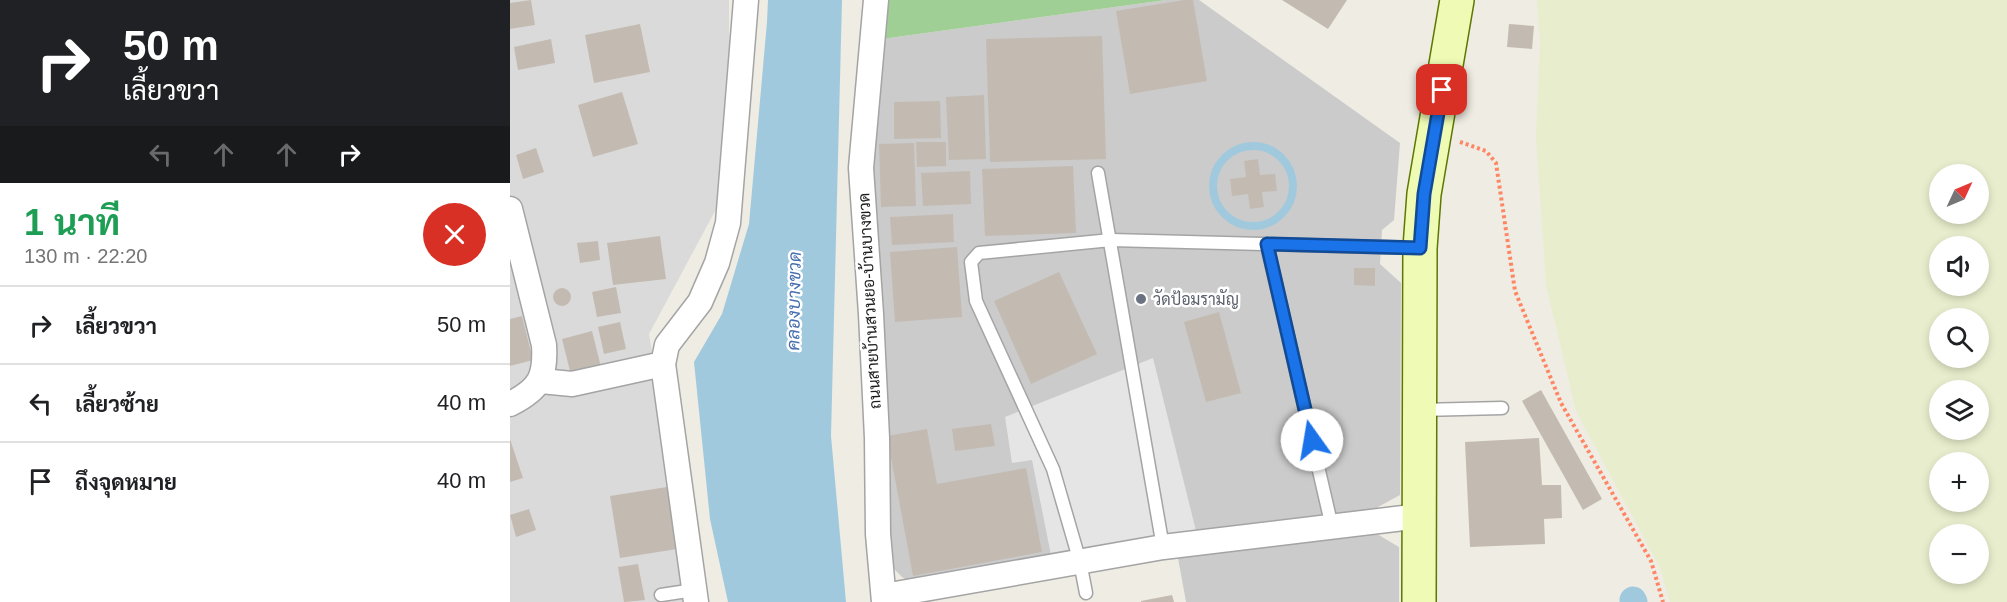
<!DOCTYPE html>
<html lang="th">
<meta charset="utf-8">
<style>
:root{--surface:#fff;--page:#f6f6f6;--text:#202124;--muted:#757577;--line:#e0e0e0}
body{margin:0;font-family:Helvetica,Sarabun,sans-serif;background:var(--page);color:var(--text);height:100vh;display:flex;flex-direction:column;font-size:22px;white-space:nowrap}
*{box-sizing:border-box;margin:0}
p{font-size:20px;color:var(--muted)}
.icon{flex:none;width:33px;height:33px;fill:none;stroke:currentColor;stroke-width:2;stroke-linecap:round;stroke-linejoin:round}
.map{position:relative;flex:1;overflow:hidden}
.drawer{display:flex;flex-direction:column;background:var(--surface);width:510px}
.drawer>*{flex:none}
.banner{background:#202124;color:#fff;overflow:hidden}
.needle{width:39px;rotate:46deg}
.fabs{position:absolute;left:1419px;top:164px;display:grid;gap:12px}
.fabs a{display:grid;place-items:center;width:60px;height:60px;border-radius:50%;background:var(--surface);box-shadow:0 3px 9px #0003;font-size:30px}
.pin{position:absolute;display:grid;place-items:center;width:51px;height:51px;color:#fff;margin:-26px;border-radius:12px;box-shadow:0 3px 9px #0006}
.me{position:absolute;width:66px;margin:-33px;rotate:347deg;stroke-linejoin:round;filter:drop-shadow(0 0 4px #0008)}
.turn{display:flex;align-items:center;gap:21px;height:126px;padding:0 24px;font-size:27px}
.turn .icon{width:78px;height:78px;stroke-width:2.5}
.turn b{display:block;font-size:42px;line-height:51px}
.lanes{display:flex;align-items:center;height:57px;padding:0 24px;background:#0003;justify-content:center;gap:30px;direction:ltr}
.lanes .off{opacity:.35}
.round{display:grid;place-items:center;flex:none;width:63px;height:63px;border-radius:32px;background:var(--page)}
.overview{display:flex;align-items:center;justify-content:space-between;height:102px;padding:0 24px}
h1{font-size:36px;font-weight:700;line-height:45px;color:#1e9e55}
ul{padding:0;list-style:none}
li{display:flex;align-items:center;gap:18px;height:78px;padding:0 24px;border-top:2px solid var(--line)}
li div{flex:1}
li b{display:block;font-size:22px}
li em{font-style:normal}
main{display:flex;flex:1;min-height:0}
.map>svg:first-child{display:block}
</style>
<main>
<section class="drawer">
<div class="banner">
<div class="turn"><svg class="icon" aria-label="right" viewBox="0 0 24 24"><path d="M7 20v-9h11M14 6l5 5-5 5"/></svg><div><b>50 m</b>เลี้ยวขวา</div></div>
<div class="lanes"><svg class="icon off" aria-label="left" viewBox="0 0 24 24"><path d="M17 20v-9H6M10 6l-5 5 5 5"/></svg><svg class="icon off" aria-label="ahead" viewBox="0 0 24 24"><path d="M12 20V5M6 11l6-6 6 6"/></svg><svg class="icon off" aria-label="ahead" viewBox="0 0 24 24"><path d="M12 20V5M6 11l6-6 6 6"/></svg><svg class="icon" aria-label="right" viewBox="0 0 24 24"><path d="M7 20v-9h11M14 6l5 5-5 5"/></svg></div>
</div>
<div class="overview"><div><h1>1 นาที</h1><p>130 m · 22:20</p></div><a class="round" style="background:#d93025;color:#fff"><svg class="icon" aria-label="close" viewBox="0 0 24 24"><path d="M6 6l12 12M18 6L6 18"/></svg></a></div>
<ul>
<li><svg class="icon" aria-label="right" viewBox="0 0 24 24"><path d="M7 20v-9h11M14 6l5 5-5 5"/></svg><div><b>เลี้ยวขวา</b></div><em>50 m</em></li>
<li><svg class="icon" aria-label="left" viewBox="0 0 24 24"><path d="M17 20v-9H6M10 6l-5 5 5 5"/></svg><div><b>เลี้ยวซ้าย</b></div><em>40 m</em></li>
<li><svg class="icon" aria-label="arrive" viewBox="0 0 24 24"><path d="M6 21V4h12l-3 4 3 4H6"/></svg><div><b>ถึงจุดหมาย</b></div><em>40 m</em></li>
</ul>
</section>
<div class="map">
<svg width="1497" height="602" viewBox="0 0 1497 602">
<rect width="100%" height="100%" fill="#efece3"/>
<polygon fill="#dbdada" points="0,0 219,0 219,185 139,334 184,602 0,602"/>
<polygon fill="#cbcbcb" points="656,0 689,0 890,143 884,220 872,230 870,264 891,283 890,495 868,507 867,534 889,547 889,602 676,602 668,558 487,586 401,583 392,577 384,569 380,552 361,169 372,39"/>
<path fill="#e8eecd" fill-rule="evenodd" d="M1027 0H1497V602H1160L1150 568 1066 411 1036 285 1026 137 1030 43ZM1430 174H1468V213H1430ZM1430 246H1468V285H1430ZM1430 318H1468V357H1430ZM1430 390H1468V429H1430ZM1430 462H1468V501H1430ZM1430 534H1468V573H1430Z"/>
<polygon fill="#a0cf96" points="379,0 656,0 372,39"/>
<polygon fill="#e5e5e5" points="643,358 686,531 541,555 522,460 502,463 495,417"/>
<polygon fill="#a1c9de" points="258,0 332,0 321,436 336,602 218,602 200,519 184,362 212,314 239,224 257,22"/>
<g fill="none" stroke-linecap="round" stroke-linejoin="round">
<circle stroke="#a1c9de" stroke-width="8" cx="743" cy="186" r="40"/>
<polyline stroke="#a1c9de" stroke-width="27" points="1123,600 1124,602"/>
</g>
<g fill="#c3bbb2">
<polygon points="21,0 25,25 0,29 0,3"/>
<polygon points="674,0 683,0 697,81 620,94 606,11"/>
<polygon points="772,0 837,0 818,29"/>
<polygon points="130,24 140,72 84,83 75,35"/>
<polygon points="999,24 1024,26 1022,49 997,47"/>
<polygon points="592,36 596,159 480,162 476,39"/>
<polygon points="41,39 45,63 8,70 4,47"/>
<polygon points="112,92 128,144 83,157 68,105"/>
<polygon points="474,95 476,159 439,160 436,97"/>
<polygon points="430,101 431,138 384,139 384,102"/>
<polygon points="406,142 436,142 436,166 407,167"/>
<polygon points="404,143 406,206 371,207 369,144"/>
<polygon points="26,148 34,172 13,179 6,155"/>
<polygon points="748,159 750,175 765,174 767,191 752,192 754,207 740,209 738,194 722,196 720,179 736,177 734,161"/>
<polygon points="563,166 566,233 475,236 472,169"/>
<polygon points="460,171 461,204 413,206 411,173"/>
<polygon points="443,214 444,242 382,245 380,217"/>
<polygon points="150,236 156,279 103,285 97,243"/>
<polygon points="88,241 90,260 70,263 67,243"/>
<polygon points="447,247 452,317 385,322 380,252"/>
<polygon points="844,268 865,268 865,286 844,285"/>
<polygon points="549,272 587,354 521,384 484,301"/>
<polygon points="106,287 111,313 87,317 82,292"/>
<circle cx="52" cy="297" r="9"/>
<polygon points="709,312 731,393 696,402 674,322"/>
<polygon points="12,316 23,360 0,366 0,319"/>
<polygon points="110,322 116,349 94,354 88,327"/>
<polygon points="82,331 91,367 61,375 52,339"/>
<polygon points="1031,390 1092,499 1073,510 1012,401"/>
<polygon points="481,424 485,446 445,451 442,429"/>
<polygon points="417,429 427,484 516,468 532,552 403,576 377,436"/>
<polygon points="1029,438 1032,485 1051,485 1052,518 1034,519 1035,544 960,547 955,442"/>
<polygon points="0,439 13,478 0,482"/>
<polygon points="157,487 167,549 110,558 100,496"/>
<polygon points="19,509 26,530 6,537 0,515"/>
<polygon points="128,564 135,600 114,602 108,567"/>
<polygon points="662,595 664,602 631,602 631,601"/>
</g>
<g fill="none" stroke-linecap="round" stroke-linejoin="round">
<g stroke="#a4a4a4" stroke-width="15">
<g id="lane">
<polyline points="588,173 653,547"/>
<polyline points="757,245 822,527"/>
<polyline points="911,410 992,408"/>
<polyline points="576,593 570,562 543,469 466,301 461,262 469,253 601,240 909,248"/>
<polyline points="151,595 184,590"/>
</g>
</g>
<g stroke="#a4a4a4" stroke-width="27">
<g id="street">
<polyline points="366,0 351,168 361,314 367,438 368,534 374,602"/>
<path d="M0 209 34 345C36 377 30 389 0 404"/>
<polyline points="31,381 62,384 153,364"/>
<polyline points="374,596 653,547 910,516"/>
<polyline points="186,602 153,364 157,345 190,302 207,263 218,223 236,0"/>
</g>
</g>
<g stroke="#5d7701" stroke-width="36">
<polyline id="secondary" points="909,602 910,248 914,194 947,0"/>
</g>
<polyline stroke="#fe8664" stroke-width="4" stroke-dasharray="3 3" stroke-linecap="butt" points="950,142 976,151 986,163 1005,291 1051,403 1141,561 1153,602"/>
<use href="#lane" stroke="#fff" stroke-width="12"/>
<use href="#street" stroke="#fff" stroke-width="24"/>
<use href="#secondary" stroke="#effbb4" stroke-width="33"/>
</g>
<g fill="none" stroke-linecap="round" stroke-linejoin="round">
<g stroke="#114b97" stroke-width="15">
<polyline id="route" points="802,440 757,244 910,248 914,194 932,90"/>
</g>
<use href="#route" stroke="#1a73e8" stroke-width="10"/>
</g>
<circle fill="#6b7280" stroke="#fff" stroke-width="2" cx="631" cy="299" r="6"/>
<g text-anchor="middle" stroke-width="5" stroke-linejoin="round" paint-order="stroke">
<g font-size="16" fill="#5b616d" stroke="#fff" text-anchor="start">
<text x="643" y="305">วัดป้อมรามัญ</text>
</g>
<g font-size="16" fill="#1d1d1d" stroke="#fff">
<text transform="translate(359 301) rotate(-93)" y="6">ถนนสายบ้านสวนยอ-บ้านบางขวด</text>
</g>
<g font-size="18" font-style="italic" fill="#476faf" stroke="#fff">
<text transform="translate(284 301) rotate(-89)" y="6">คลองบางขวด</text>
</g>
</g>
</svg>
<div class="fabs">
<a><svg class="needle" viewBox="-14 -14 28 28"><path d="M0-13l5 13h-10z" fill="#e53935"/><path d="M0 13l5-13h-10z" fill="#757577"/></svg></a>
<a><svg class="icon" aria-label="sound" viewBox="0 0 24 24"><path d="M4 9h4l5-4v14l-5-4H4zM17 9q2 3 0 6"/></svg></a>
<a><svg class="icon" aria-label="search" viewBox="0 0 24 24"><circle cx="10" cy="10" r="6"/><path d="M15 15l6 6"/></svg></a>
<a><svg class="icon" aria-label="layers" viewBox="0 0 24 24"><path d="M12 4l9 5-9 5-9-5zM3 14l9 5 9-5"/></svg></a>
<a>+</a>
<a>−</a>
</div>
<div class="pin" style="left:932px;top:90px;background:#d93025"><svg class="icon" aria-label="arrive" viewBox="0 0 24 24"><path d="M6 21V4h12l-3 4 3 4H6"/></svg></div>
<svg class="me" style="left:802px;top:440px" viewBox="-20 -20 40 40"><circle r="19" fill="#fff"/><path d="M0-13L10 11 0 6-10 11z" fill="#1a73e8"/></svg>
</div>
</main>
